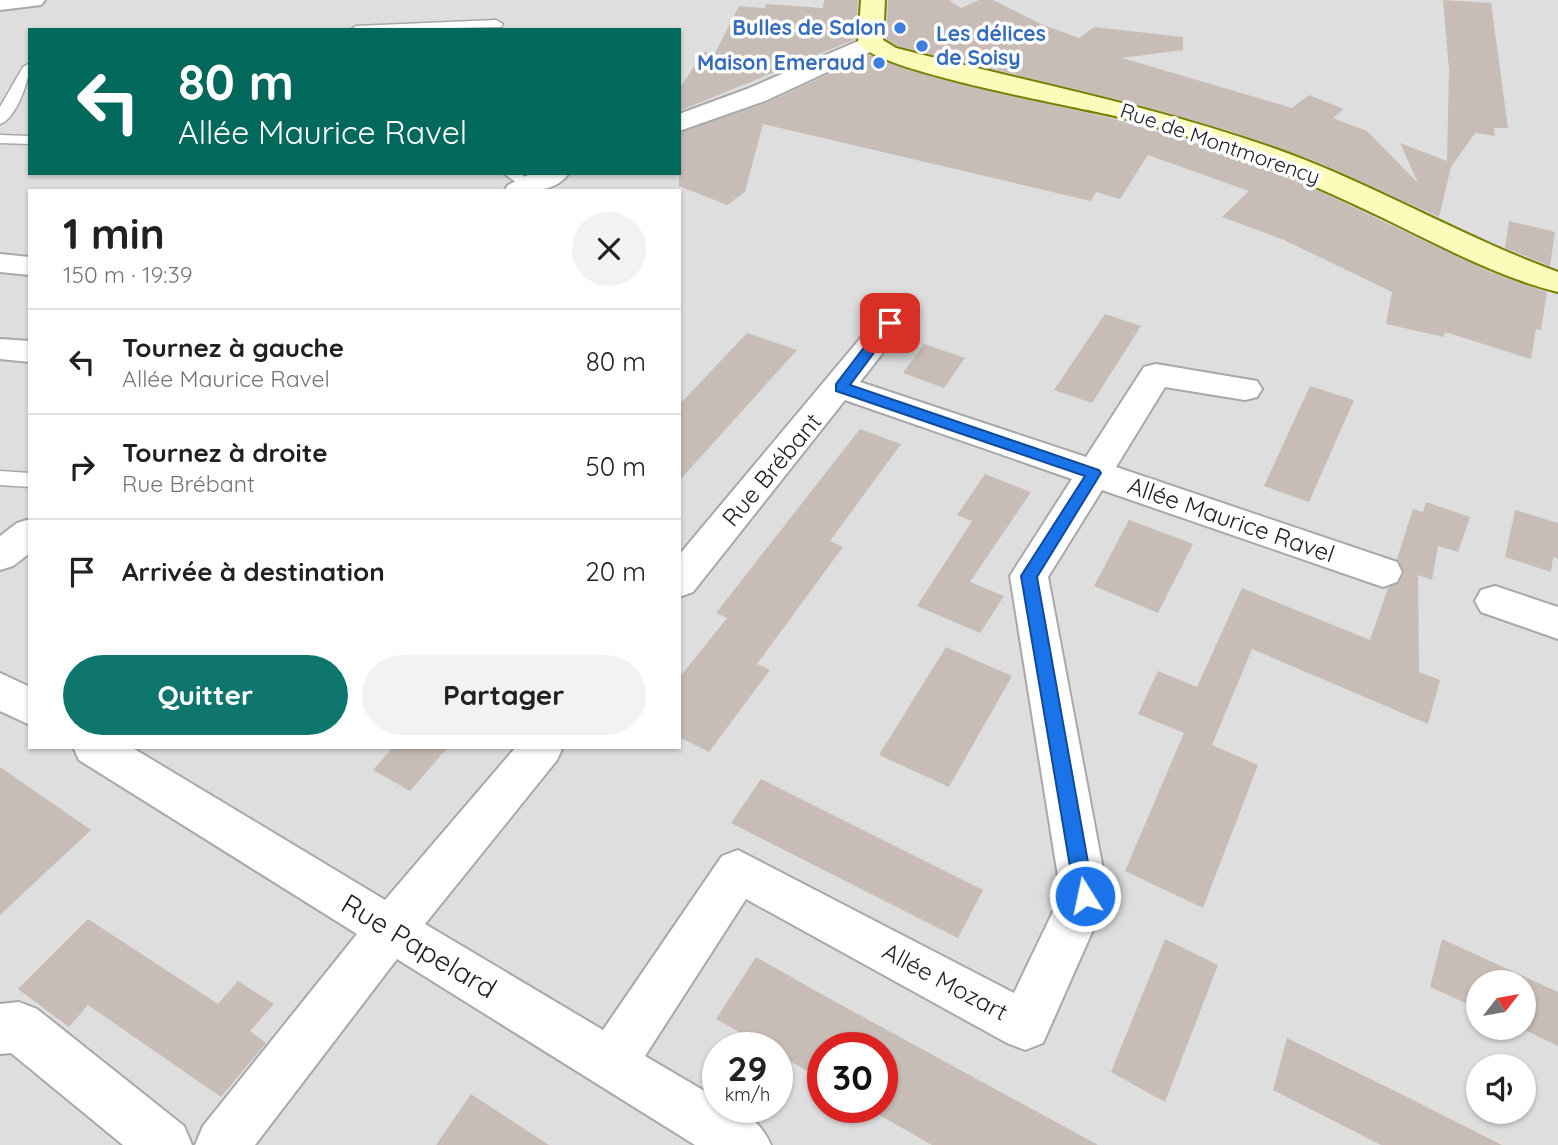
<!DOCTYPE html>
<html lang="fr">
<meta charset="utf-8">
<style>
:root{--surface:#fff;--page:#f2f2f2;--text:#202124;--muted:#757577;--line:#e0e0e0;--accent:#0f766e}
body{margin:0;font-family:Quicksand,sans-serif;background:var(--page);color:var(--text);height:100vh;display:flex;flex-direction:column;font-size:26px;white-space:nowrap}
*{box-sizing:border-box;margin:0}
p{font-size:23px;color:var(--muted)}
.icon{flex:none;width:38px;height:38px;fill:none;stroke:currentColor;stroke-width:2;stroke-linecap:round;stroke-linejoin:round}
.map{position:relative;flex:1;overflow:hidden}
.side{position:absolute;left:28px;top:189px;width:653px;height:560px;display:flex;flex-direction:column;background:var(--surface);border-radius:0px;box-shadow:0 2px 5px #0004}
.side>*{flex:none}
.guide{position:absolute;left:28px;top:28px;width:653px;height:147px;border-radius:0px;box-shadow:0 2px 5px #0004;background:#00695c;color:#fff;overflow:hidden}
.needle{width:46px;rotate:59deg}
.buttons{position:absolute;left:1466px;top:970px;display:grid;gap:14px}
.buttons a{display:grid;place-items:center;width:70px;height:70px;border-radius:50%;background:var(--surface);box-shadow:0 2px 5px #0004;font-size:35px}
.speed{position:absolute;left:702px;top:1032px;display:flex;gap:14px;font-size:35px;font-weight:700;text-align:center}
.speed>*{display:grid;place-content:center;width:91px;height:91px;border-radius:50%;background:var(--surface);box-shadow:0 2px 5px #0004;line-height:1}
.speed small{font-size:18px;font-weight:400}
.speed .limit{border:10px solid #d22;background:#fff;color:#111}
.pin{position:absolute;display:grid;place-items:center;width:60px;height:60px;color:#fff;margin:-30px;border-radius:14px;box-shadow:0 4px 10px #0006}
.me{position:absolute;width:77px;margin:-38px;rotate:350deg;stroke-linejoin:round;filter:drop-shadow(0 0 5px #0008)}
.turn{display:flex;align-items:center;gap:24px;height:147px;padding:0 35px;font-size:32px}
.turn .icon{width:91px;height:91px;stroke-width:2.5}
.turn b{display:block;font-size:49px;line-height:60px}
.round{display:grid;place-items:center;flex:none;width:74px;height:74px;border-radius:37px;background:var(--page)}
.headline{display:flex;align-items:center;justify-content:space-between;height:119px;padding:0 35px}
h1{font-size:42px;font-weight:800;line-height:52px}
.cta{display:flex;gap:14px;margin-top:auto;padding:14px 35px}
.cta a{flex:1;height:80px;border-radius:42px;background:var(--accent);color:#fff;font-size:28px;font-weight:800;line-height:80px;text-align:center}
.cta a+a{background:var(--page);color:var(--text)}
ul{padding:0;list-style:none}
li{display:flex;align-items:center;gap:21px;height:105px;padding:0 35px;border-top:2px solid var(--line)}
li div{flex:1}
li b{display:block;font-size:26px}
li em{font-style:normal}
.map>svg:first-child{display:block}
</style>
<div class="map">
<svg width="1558" height="1145" viewBox="0 0 1558 1145">
<rect width="100%" height="100%" fill="#f1eee7"/>
<path fill="#dfdede" fill-rule="evenodd" d="M0 0H1558V1145H0ZM30 30H679V173H30ZM30 191H679V747H30ZM1479 982H1524V1027H1479ZM718 1048H777V1108H718ZM822 1048H882V1108H822ZM1479 1066H1524V1111H1479Z"/>
<g fill="#c7bdb6">
<polygon points="824,0 858,0 856,39 679,111 679,89 704,52 715,53 739,6 765,8 766,4 823,8"/>
<polygon points="888,0 949,0 961,8 979,0 993,0 1043,25 1079,38 1094,27 1183,37 1183,50 1122,58 1292,108 1309,95 1344,109 1333,118 1367,131 1418,183 1400,143 1447,161 1449,70 1443,0 1491,3 1508,128 1494,128 1495,136 1475,133 1451,167 1439,217 1313,160 1230,131 1135,104 897,46 886,39"/>
<polygon points="870,55 936,78 1114,119 1217,150 1317,190 1490,272 1547,292 1541,330 1536,329 1531,359 1445,332 1444,337 1386,324 1392,292 1284,240 1222,217 1249,191 1148,155 1120,199 1096,192 1091,201 763,124 745,192 727,205 679,186 679,133 766,103"/>
<polygon points="1509,221 1555,232 1550,266 1505,248"/>
<polygon points="1105,314 1141,326 1092,403 1054,390"/>
<polygon points="747,333 797,350 679,481 679,405"/>
<polygon points="924,344 965,358 944,388 903,373"/>
<polygon points="1310,386 1354,400 1309,502 1264,486"/>
<polygon points="860,429 901,444 830,541 843,547 757,664 770,670 709,752 679,737 679,678 727,618 716,613"/>
<polygon points="985,474 1031,492 970,582 1004,596 980,633 917,606 972,521 957,515"/>
<polygon points="1426,502 1470,517 1458,552 1438,546 1432,580 1418,575 1419,672 1440,680 1428,724 1252,649 1212,745 1258,765 1203,908 1125,871 1184,733 1138,714 1158,671 1197,687 1242,588 1370,640 1388,588 1399,583 1404,573 1397,559 1413,509 1423,512"/>
<polygon points="1515,510 1558,523 1558,559 1553,557 1551,572 1505,557"/>
<polygon points="1129,520 1193,544 1158,613 1094,586"/>
<polygon points="946,647 1012,676 949,787 879,755"/>
<polygon points="393,747 448,747 410,791 373,770"/>
<polygon points="0,767 91,830 0,915"/>
<polygon points="761,779 983,890 958,938 731,823"/>
<polygon points="88,919 218,1004 238,981 274,1004 250,1031 266,1043 221,1097 88,1005 69,1027 18,989"/>
<polygon points="1165,939 1218,965 1165,1102 1111,1072"/>
<polygon points="1442,939 1558,992 1558,1046 1518,1027 1524,1027 1524,982 1479,982 1479,1009 1430,987"/>
<polygon points="756,957 832,1000 1098,1145 932,1145 867,1108 882,1108 882,1048 822,1048 822,1079 777,1054 777,1048 768,1048 716,1019"/>
<polygon points="1287,1038 1399,1093 1502,1145 1381,1145 1273,1090"/>
<polygon points="471,1094 549,1145 436,1145"/>
</g>
<g fill="none" stroke-linecap="round" stroke-linejoin="round">
<g stroke="#a8a8a8" stroke-width="3">
<g id="lane">
<polygon points="496,20 503,24 501,27 350,30 356,26"/>
<path d="M30 63C30 79 16 119 0 124V107L23 67Z"/>
<polygon points="0,135 30,136 30,144 0,143"/>
<polygon points="503,173 520,173 536,186 528,191"/>
<polygon points="0,471 30,473 30,487 0,485"/>
</g>
</g>
<g stroke="#a8a8a8" stroke-width="4">
<g id="street">
<polygon points="0,0 45,0 41,5 0,10"/>
<polygon points="870,36 879,38 882,43 879,48 765,101 679,131 679,114 747,89"/>
<path d="M532 173H569C555 194 526 191 504 191L508 185Z"/>
<polygon points="0,254 30,257 30,275 0,272"/>
<path d="M890 313 901 316 906 323 860 382 1086 457 1144 367 1156 364 1257 381 1262 389 1257 397 1245 400 1165 387 1116 467 1397 562 1402 572 1397 582 1383 587 1102 490 1048 577 1108 896 1043 1043 1025 1050 1007 1043 746 899 645 1056 718 1099V1108C743 1108 761 1122 771 1145H695L397 959 255 1145H195L203 1126 357 934 79 760 73 747H131L385 900 516 747H563L557 760 425 924 603 1030 722 856 738 850 1014 993 1061 895 1010 576 1072 479 845 400 693 592 679 597V555L879 316Z"/>
<polygon points="0,339 30,341 30,362 0,359"/>
<polygon points="30,519 30,553 13,566 0,570 0,536 17,523"/>
<polygon points="1495,586 1558,607 1558,639 1481,612 1475,601 1481,590"/>
<polygon points="0,673 30,687 30,725 0,711"/>
<polygon points="19,1002 37,1009 184,1126 192,1145 123,1145 11,1053 0,1054 0,1004"/>
</g>
</g>
<g stroke="#757f00" stroke-width="4">
<path id="secondary" d="M861 0H885L883 40 896 48C1023 81 1152 105 1276 149 1372 183 1462 237 1558 272V292C1497 277 1439 245 1383 218 1297 177 1208 138 1115 116 1072 106 877 71 858 43Z"/>
</g>
<use href="#lane" fill="#fff" fill-rule="evenodd"/>
<use href="#street" fill="#fff" fill-rule="evenodd"/>
<use href="#secondary" fill="#fbfcba" fill-rule="evenodd"/>
</g>
<polygon fill="#1a73e8" stroke="#114b97" stroke-width="2" points="885,320 896,323 850,385 1099,470 1101,473 1037,577 1094,896 1092,902 1085,905 1078,902 1075,896 1021,576 1085,476 836,391 836,384"/>
<g fill="#3f7fe0" stroke="#fff" stroke-width="2.5">
<circle cx="900" cy="28" r="7"/>
<circle cx="922" cy="46" r="7"/>
<circle cx="879" cy="63" r="7"/>
</g>
<g text-anchor="middle" stroke-width="7" stroke-linejoin="round" paint-order="stroke">
<g font-size="21" font-weight="bold" fill="#366cbe" stroke="#fff" text-anchor="end">
<text x="886" y="35">Bulles de Salon</text>
<text x="936" y="41" text-anchor="start">Les délices<tspan x="936" dy="24">de Soisy</tspan></text>
<text x="865" y="70">Maison Emeraud</text>
</g>
<g font-size="21" fill="#212121" stroke="#fff">
<text transform="translate(1220 144) rotate(19)" y="7">Rue de Montmorency</text>
</g>
<g font-size="24" fill="#212121" stroke="#fff">
<text transform="translate(772 470) rotate(-50)" y="8">Rue Brébant</text>
<text transform="translate(1231 520) rotate(19)" y="8">Allée Maurice Ravel</text>
<text transform="translate(945 982) rotate(28)" y="8">Allée Mozart</text>
</g>
<g font-size="28" fill="#212121" stroke="#fff">
<text transform="translate(419 946) rotate(31)" y="10">Rue Papelard</text>
</g>
</g>
</svg>
<div class="buttons">
<a><svg class="needle" viewBox="-14 -14 28 28"><path d="M0-13l5 13h-10z" fill="#e53935"/><path d="M0 13l5-13h-10z" fill="#757577"/></svg></a>
<a><svg class="icon" aria-label="sound" viewBox="0 0 24 24"><path d="M4 9h4l5-4v14l-5-4H4zM17 9q2 3 0 6"/></svg></a>
</div>
<div class="speed"><div>29<small>km/h</small></div><div class="limit">30</div></div>
<div class="pin" style="left:890px;top:323px;background:#d93025"><svg class="icon" aria-label="arrive" viewBox="0 0 24 24"><path d="M6 21V4h12l-3 4 3 4H6"/></svg></div>
<svg class="me" style="left:1085px;top:896px" viewBox="-20 -20 40 40"><circle r="17" fill="#1a73e8" stroke="#fff" stroke-width="3"/><path d="M0-11L8 9 0 5-8 9z" fill="#fff"/></svg>
<div class="guide">
<div class="turn"><svg class="icon" aria-label="left" viewBox="0 0 24 24"><path d="M17 20v-9H6M10 6l-5 5 5 5"/></svg><div><b>80 m</b>Allée Maurice Ravel</div></div>
</div>
<section class="side">
<div class="headline"><div><h1>1 min</h1><p>150 m · 19:39</p></div><a class="round"><svg class="icon" aria-label="close" viewBox="0 0 24 24"><path d="M6 6l12 12M18 6L6 18"/></svg></a></div>
<ul>
<li><svg class="icon" aria-label="left" viewBox="0 0 24 24"><path d="M17 20v-9H6M10 6l-5 5 5 5"/></svg><div><b>Tournez à gauche</b><p>Allée Maurice Ravel</p></div><em>80 m</em></li>
<li><svg class="icon" aria-label="right" viewBox="0 0 24 24"><path d="M7 20v-9h11M14 6l5 5-5 5"/></svg><div><b>Tournez à droite</b><p>Rue Brébant</p></div><em>50 m</em></li>
<li><svg class="icon" aria-label="arrive" viewBox="0 0 24 24"><path d="M6 21V4h12l-3 4 3 4H6"/></svg><div><b>Arrivée à destination</b></div><em>20 m</em></li>
</ul>
<div class="cta"><a>Quitter</a><a>Partager</a></div>
</section>
</div>
